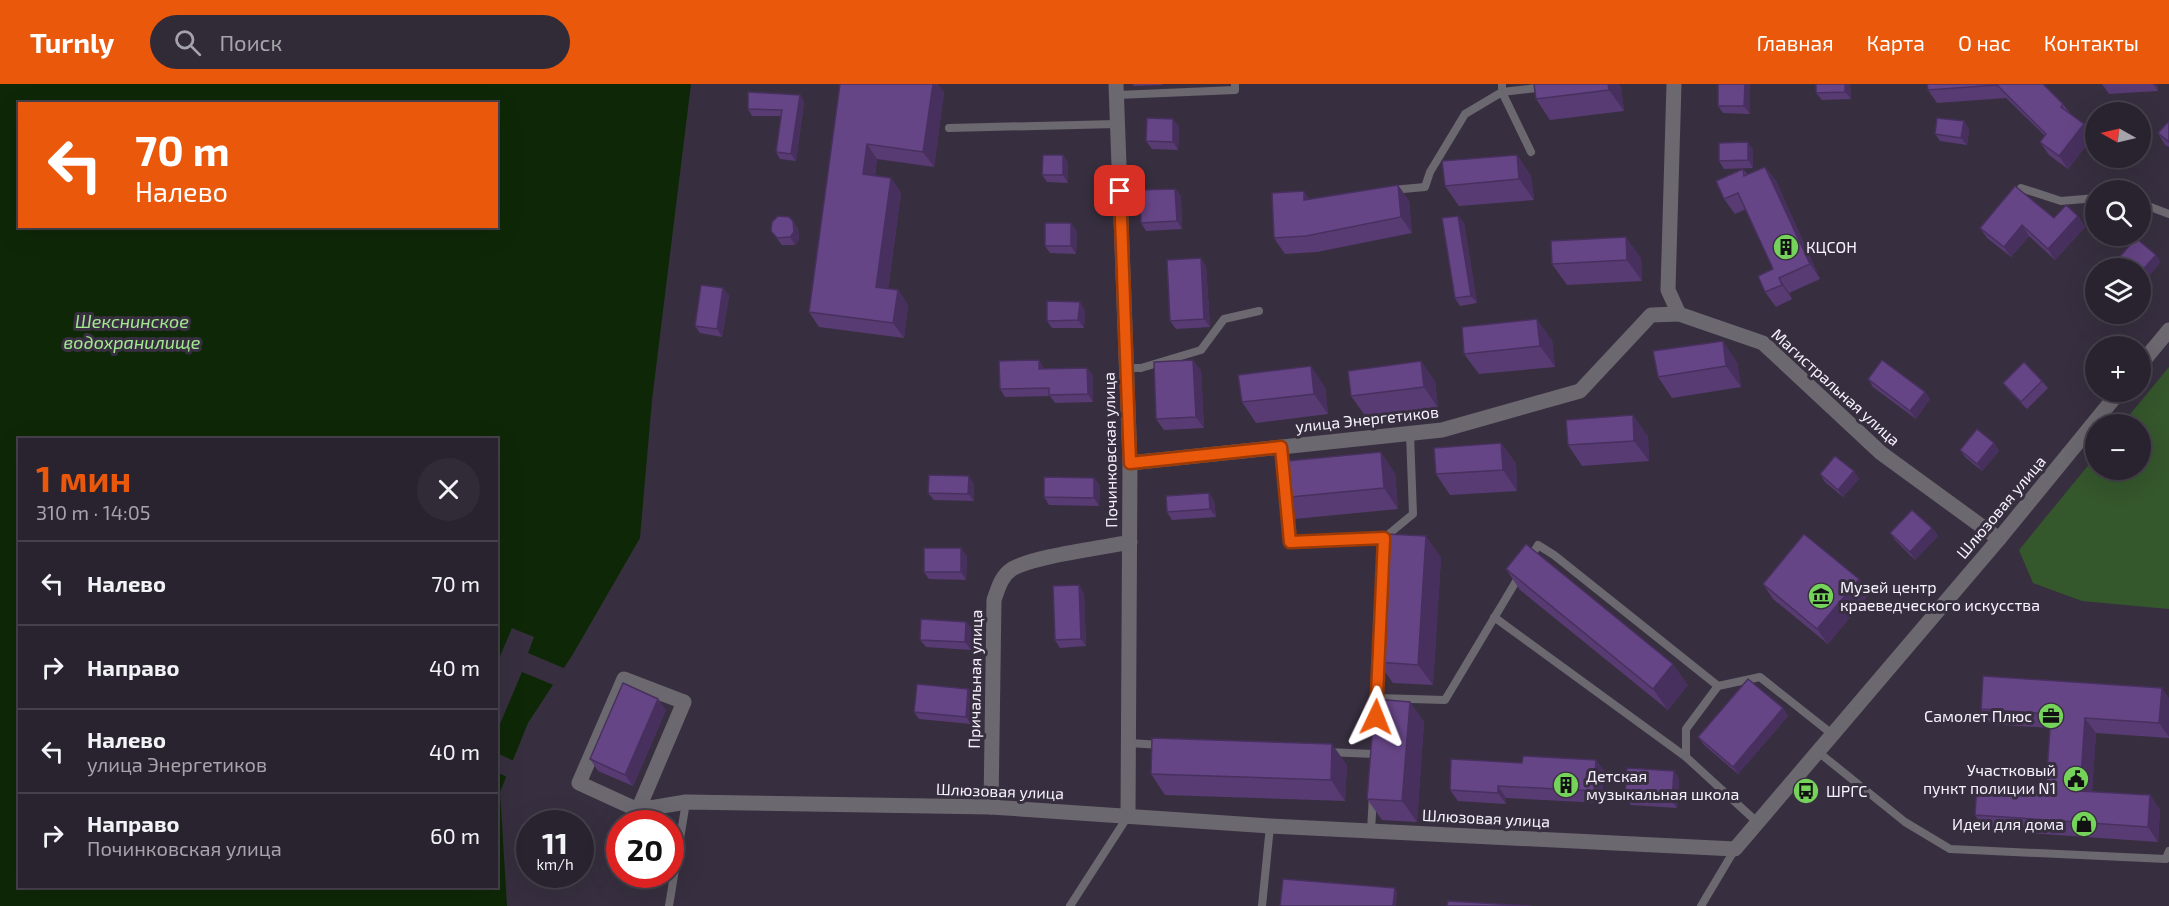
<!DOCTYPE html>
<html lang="ru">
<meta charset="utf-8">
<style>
:root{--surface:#29232f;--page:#312b37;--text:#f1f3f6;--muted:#a5a4aa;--line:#45404b;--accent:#ea580c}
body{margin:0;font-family:"Exo 2",sans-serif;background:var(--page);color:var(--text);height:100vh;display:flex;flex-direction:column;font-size:22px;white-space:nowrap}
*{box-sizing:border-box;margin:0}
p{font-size:20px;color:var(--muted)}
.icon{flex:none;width:33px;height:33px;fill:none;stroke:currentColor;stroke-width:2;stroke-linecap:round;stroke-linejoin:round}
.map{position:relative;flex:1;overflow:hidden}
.panel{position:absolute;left:18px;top:354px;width:480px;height:450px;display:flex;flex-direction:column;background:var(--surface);border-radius:0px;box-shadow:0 6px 24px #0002,0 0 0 2px var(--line)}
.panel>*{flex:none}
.hud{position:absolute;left:18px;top:18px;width:480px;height:126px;border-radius:0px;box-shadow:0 6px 24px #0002,0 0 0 2px var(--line);background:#ea580c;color:#fff;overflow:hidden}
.needle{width:39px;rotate:278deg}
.controls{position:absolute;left:2085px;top:18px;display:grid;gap:12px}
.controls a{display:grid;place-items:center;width:66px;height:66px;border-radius:50%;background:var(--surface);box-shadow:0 6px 24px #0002,0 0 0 2px var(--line);font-size:30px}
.speed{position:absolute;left:516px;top:726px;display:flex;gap:12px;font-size:30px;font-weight:700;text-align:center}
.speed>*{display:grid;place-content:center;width:78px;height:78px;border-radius:50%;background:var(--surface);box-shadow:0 6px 24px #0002,0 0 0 2px var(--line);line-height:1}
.speed small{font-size:15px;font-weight:400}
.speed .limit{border:9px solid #d22;background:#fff;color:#111}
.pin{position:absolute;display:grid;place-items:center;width:51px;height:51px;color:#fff;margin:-26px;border-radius:12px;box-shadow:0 3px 9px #0006}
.me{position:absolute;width:66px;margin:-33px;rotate:2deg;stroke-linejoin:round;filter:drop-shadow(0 0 4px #0008)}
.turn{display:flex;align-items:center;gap:21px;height:126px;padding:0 18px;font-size:27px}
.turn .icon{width:78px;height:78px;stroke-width:2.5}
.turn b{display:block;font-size:42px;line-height:51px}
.round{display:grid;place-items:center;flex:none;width:63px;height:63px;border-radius:32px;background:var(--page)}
.head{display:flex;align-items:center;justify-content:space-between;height:102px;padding:0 18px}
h1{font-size:36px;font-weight:700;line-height:45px;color:var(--accent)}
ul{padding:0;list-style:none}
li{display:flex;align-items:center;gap:18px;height:84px;padding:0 18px;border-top:2px solid var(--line)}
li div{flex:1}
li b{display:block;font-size:22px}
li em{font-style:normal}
header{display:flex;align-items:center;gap:36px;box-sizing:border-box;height:84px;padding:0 30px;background:var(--accent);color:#fff}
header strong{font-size:28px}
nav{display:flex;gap:33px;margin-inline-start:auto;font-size:21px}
.search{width:420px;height:54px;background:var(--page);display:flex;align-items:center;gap:15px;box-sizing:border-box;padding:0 21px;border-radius:33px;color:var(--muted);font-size:22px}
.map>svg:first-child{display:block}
</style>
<header>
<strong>Turnly</strong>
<div class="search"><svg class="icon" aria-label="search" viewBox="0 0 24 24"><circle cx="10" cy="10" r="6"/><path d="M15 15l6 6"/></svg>Поиск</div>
<nav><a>Главная</a><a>Карта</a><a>О нас</a><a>Контакты</a></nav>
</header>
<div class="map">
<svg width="2169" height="822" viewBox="0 0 2169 822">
<rect width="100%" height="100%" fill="#372f3f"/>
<polygon fill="#35572c" points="2169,283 2169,525 2082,517 2033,499 2019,466 2095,373 2096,386 2140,386 2140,340 2122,340"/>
<path fill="#0e2807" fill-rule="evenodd" d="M0 0H691L652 316 640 454 573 570 528 639 500 708 507 822H0ZM20 20H496V142H20ZM20 356H496V802H20Z"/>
<g fill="#372f3f">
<polygon points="512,544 534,553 528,569 566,585 556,602 522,588 497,647 497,579"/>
<polygon points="497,669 516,678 509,694 497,688"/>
</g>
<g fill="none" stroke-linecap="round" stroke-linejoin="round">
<g stroke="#6c6870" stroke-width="8">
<polyline points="1117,11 1235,6 1235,0"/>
<polyline points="949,44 1117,40"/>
<polyline points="1531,68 1502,8 1546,3"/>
<polyline points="2021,104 2061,117 2096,114"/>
<polyline points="1392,106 1425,103 1430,88 1465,30 1502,8 1502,0"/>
<polyline points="2140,119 2169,130"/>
<polyline points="1126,284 1141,284 1201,266 1224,235 1259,227"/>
<polyline points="1286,414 1290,458 1384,454"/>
<polyline points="1529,476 1538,461 1554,471 1718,602"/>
<polyline points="1494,533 1686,673"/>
<polyline points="1377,614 1445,616 1521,489"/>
<polyline points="1376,618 1384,454 1413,430 1410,350"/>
<polyline points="1129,659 1161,661"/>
<polyline points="1817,667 1905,738 1950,765 2166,775 2169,767"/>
<polyline points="1327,668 1374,670"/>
<polyline points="1757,738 1686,673 1686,645 1718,602 1760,593 1832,650"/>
<polyline points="1371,747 1373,711"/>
<polyline points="669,822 686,718"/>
<polyline points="1070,822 1128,732"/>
<polyline points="1262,822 1270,742"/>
<polyline points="1701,822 1735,765"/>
</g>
<g stroke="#6c6870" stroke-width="15">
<polyline points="1116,0 1130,379 1128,731"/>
<polyline points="1674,0 1668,206 1679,230 1763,259 1881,369 1999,455"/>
<polyline points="2140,281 2169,246"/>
<polyline points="1130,379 1442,346 1580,307 1651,231 1679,230"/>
<path d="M991 723 994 516C998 505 1001 492 1012 485 1034 472 1102 464 1130 458"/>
<polyline points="638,726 684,618 624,595 579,699 638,726 686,718 991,723 1270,742 1735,765 1999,455 2119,308"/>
</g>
</g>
<g fill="#583b73">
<polygon points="840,0 944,8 934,83 877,75 875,92 891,94 901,109 888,205 898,206 908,221 904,254 819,243 809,228"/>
<polygon points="1133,0 1162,0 1162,1 1134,2"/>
<polygon points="1534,0 1618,0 1621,3 1624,27 1550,36 1536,15"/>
<polygon points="1718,0 1750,0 1750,30 1723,29 1718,22"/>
<polygon points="1816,0 1850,0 1851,15 1822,16 1816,9"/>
<polygon points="1927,0 2043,0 2063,20 2070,29 2084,40 2093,53 2068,85 2049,71 2040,58 2045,52 2006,14 1937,19 1928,6"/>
<polygon points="2102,0 2157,0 2158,7 2109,10"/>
<polygon points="800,11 804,18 796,77 780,75 776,68 781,32 752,32 748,25"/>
<polygon points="1964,37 1969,45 1967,61 1940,57 1935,50"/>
<polygon points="2169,37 2169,63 2165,61 2158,49"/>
<polygon points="1179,42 1178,66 1152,65 1146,57"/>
<polygon points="1753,66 1753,84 1724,85 1719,77"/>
<polygon points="1063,71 1068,79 1068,99 1047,98 1042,91"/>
<polygon points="1517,71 1531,92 1534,116 1459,122 1445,102"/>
<polygon points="1765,83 1776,97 1820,195 1789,209 1792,215 1776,223 1765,208 1773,185 1746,125 1735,130 1724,115 1743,85 1748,91"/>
<polygon points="1398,101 1409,117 1412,149 1317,168 1285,170 1274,154 1309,115"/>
<polygon points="1175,105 1181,112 1182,145 1146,147 1141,139"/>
<polygon points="1458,132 1464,139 1477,219 1460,222 1455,214"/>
<polygon points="2078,132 2085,143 2055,176 2029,152 2011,173 1987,154 1980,144 2054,134"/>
<polygon points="793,137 798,145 799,156 795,161 782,161 771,147"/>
<polygon points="1077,147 1076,170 1050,169 1045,162"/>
<polygon points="1641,174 1642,197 1567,201 1552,180"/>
<polygon points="1206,182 1210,243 1176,245 1170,237"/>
<polygon points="723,204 729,212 722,253 700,249 695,242"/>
<polygon points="1085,226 1084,244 1052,244 1047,237"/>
<polygon points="1552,256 1555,283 1479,290 1464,270"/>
<polygon points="1039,276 1044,285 1087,284 1093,292 1093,318 1055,319 1050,312 1005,313 1000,305"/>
<polygon points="1193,276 1201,287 1204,344 1164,346 1156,335"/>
<polygon points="1421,277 1435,298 1438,324 1366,333 1351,312"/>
<polygon points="1737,278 1741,303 1672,314 1658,293"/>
<polygon points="1868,295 1925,308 1930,315 1916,335 1873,303"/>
<polygon points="2042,297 2048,304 2027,325 2009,307 2003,299"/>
<polygon points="1325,303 1328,330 1256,339 1242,318"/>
<polygon points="1648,352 1649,377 1582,382 1568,361"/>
<polygon points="1501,359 1516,380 1517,407 1450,411 1436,390"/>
<polygon points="1994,359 1999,367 1982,387 1965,373 1960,366"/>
<polygon points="1854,387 1859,395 1843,413 1825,398 1820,390"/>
<polygon points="1395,389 1398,425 1294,435 1280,414"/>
<polygon points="1094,394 1100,402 1099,422 1049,421 1044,413"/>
<polygon points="974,400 974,417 934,416 928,409"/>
<polygon points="1209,409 1214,417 1216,433 1172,436 1167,428"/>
<polygon points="1932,444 1938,452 1915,476 1896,457 1890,449"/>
<polygon points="967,472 966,496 929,495 924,488"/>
<polygon points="1441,473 1433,601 1393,599 1378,578"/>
<polygon points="1506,485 1688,601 1668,626 1520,506"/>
<polygon points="1859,495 1869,510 1828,560 1773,515 1763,500"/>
<polygon points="1084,509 1086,562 1060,564 1055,556"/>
<polygon points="966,538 972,545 971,566 926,563 920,556"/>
<polygon points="968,605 974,612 971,640 919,635 914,628"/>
<polygon points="2169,614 2169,654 2096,649 2092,708 2150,711 2160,726 2158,758 1985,746 1975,731 2046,704 2050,644 1991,640 1981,625"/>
<polygon points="1410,618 1424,638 1417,738 1382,736 1367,715"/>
<polygon points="1783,624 1788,632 1738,690 1704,661 1698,653"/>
<polygon points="666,626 633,702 598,687 590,675"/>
<polygon points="1596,676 1604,687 1602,719 1506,714 1506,720 1458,717 1450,706 1522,679"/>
<polygon points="1347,681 1345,717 1165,711 1151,690"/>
<polygon points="1674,687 1679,695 1677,724 1631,721 1625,714"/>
</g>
<g fill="#47305e">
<polygon points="933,0 938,0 944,8 934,83 923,68"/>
<polygon points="1608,0 1618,0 1621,3 1624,27 1609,6"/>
<polygon points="1745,0 1750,0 1750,30 1744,22"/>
<polygon points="1845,0 1850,0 1851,15 1845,8"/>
<polygon points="2153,0 2157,0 2158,7"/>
<polygon points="800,11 804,18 796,77 791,70"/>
<polygon points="1173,35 1179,42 1178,66 1173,58"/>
<polygon points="1964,37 1969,45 1967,61 1961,54"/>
<polygon points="2084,40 2093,53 2068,85 2059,72"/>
<polygon points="1748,58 1753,66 1753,84 1748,76"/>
<polygon points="867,60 877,75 873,105 863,90"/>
<polygon points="1063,71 1068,79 1068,99 1063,91"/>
<polygon points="1517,71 1531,92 1534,116 1519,95"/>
<polygon points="1765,83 1776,97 1820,195 1810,180"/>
<polygon points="891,94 901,109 886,218 876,203"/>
<polygon points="1398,101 1409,117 1412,149 1401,133"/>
<polygon points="1175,105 1181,112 1182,145 1177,137"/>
<polygon points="1304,107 1315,123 1304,116"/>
<polygon points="1458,132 1464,139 1477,219 1471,212"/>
<polygon points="2078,132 2085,143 2055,176 2048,165"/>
<polygon points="793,137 798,145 799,156 795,161 790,153"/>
<polygon points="1071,139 1077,147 1076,170 1071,162"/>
<polygon points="2022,141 2029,152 2011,173 2004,163"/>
<polygon points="1626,153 1641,174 1642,197 1627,176"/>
<polygon points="2156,171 2161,178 2140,203 2140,189"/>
<polygon points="1201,174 1206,182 1210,243 1204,235"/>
<polygon points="1779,194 1789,209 1792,215 1782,201"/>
<polygon points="723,204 729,212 722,253 717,245"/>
<polygon points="898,206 908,221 904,254 893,239"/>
<polygon points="1080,218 1085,226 1084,244 1078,236"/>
<polygon points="1537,235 1552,256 1555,283 1540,262"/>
<polygon points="1723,257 1737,278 1741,303 1726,282"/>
<polygon points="1039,276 1044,284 1044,293 1039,285"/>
<polygon points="1193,276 1201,287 1204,344 1196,333"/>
<polygon points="1421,277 1435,298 1438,324 1424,303"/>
<polygon points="1311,282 1325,303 1328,330 1314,310"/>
<polygon points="1087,284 1093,292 1093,318 1088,310"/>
<polygon points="1925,308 1930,315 1916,335 1910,327"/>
<polygon points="1633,331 1648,352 1649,377 1634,357"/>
<polygon points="1501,359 1516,380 1517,407 1503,386"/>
<polygon points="1994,359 1999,367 1982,387 1977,380"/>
<polygon points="1381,368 1395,389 1398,425 1384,404"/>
<polygon points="1854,387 1859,395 1843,413 1838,406"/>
<polygon points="969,392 974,400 974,417 968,410"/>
<polygon points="1094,394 1100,402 1099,422 1094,414"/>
<polygon points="1209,409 1214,417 1216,433 1210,425"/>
<polygon points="1932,444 1938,452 1915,476 1910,468"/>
<polygon points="1426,452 1441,473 1433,601 1418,581"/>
<polygon points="961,464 967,472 966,496 961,488"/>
<polygon points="1859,495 1869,510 1828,560 1817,545"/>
<polygon points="1079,501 1084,509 1086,562 1081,555"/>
<polygon points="966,538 972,545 971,566 965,558"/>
<polygon points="1673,580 1688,601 1668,626 1653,605"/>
<polygon points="2162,604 2169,614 2169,653 2159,639"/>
<polygon points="968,605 974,612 971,640 966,633"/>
<polygon points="658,615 666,626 633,702 625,691"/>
<polygon points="1410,618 1424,638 1417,738 1402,717"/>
<polygon points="1783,624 1788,632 1738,690 1733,683"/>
<polygon points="2085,634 2096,649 2091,722 2080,707"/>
<polygon points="1332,660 1347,681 1345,717 1331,696"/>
<polygon points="1596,676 1604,687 1602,719 1594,707"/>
<polygon points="1674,687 1679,695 1677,724 1672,717"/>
<polygon points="1498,702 1506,714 1506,720 1498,709"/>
<polygon points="2150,711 2160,726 2158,758 2148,743"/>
<polygon points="1395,804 1397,808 1396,822 1393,822"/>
</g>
<g fill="#664586" stroke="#47305e" stroke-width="1.5">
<polygon points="840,0 933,0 923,68 867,60 863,90 891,94 876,203 898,206 893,239 809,228"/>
<polygon points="1534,0 1608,0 1609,6 1536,15"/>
<polygon points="1718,0 1745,0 1744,22 1718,22"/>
<polygon points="1816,0 1845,0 1845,8 1816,9"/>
<polygon points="1927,0 2043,0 2063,20 2061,23 2084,40 2059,72 2040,58 2046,50 1997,1 1928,6"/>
<polygon points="748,8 800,11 791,70 776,68 782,26 748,25"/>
<polygon points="1147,34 1173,35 1173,58 1146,57"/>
<polygon points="1937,34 1964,37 1961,54 1935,50"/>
<polygon points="2169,37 2169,58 2158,49"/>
<polygon points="1748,58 1748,76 1719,77 1719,59"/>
<polygon points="1043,71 1063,71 1063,91 1042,91"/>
<polygon points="1517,71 1519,95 1445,102 1442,77"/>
<polygon points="1765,83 1810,180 1779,194 1782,201 1765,208 1758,192 1773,185 1738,109 1724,115 1716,97 1743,85 1744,92"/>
<polygon points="1398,101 1401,133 1306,152 1274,154 1272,109 1304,107 1304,116"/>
<polygon points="2015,102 2054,134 2066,121 2078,132 2048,165 2022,141 2004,163 1980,144"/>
<polygon points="1175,105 1177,137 1141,139 1139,106"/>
<polygon points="778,132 789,133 793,137 794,148 790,153 777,154 771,147 772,138"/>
<polygon points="1458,132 1471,212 1455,214 1442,134"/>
<rect x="1045" y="139" width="26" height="23"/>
<polygon points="1626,153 1627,176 1552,180 1551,157"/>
<polygon points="2136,154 2156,171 2140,189 2140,184 2110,184"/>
<polygon points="1201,174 1204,235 1170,237 1167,176"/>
<polygon points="701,201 723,204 717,245 695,242"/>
<polygon points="1047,217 1080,218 1078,236 1047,237"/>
<polygon points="1537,235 1540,262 1464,270 1462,243"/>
<polygon points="1723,257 1726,282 1658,293 1653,267"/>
<polygon points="1039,276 1039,285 1087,284 1088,310 1049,311 1049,304 1000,305 999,277"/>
<polygon points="1193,276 1196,333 1156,335 1154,278"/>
<polygon points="1882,276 1925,308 1910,327 1868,295"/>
<polygon points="1421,277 1424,303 1351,312 1348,287"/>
<polygon points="2024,278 2042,297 2021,318 2003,299"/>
<polygon points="1311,282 1314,310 1242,318 1238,291"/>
<polygon points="1633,331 1634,357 1568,361 1566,336"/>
<polygon points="1977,345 1994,359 1977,380 1960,366"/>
<polygon points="1501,359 1503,386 1436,390 1434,364"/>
<polygon points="1381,368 1384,404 1280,414 1276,378"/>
<polygon points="1835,372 1854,387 1838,406 1820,390"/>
<polygon points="929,391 969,392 968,410 928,409"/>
<polygon points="1044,393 1094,394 1094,414 1044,413"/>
<polygon points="1209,409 1210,425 1167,428 1166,412"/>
<polygon points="1912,426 1932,444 1910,468 1890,449"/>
<polygon points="1386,450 1426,452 1418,581 1378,578"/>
<polygon points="1804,450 1859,495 1817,545 1763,500"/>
<polygon points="1526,460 1673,580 1653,605 1506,485"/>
<rect x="924" y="464" width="37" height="24"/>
<polygon points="1079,501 1081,555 1055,556 1053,502"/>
<polygon points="921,535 966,538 965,558 920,556"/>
<polygon points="1983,592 2162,604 2159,639 2085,634 2080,707 2150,711 2148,743 1975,731 1977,700 2046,704 2051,630 1981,625"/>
<polygon points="1748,595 1783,624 1733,683 1698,653"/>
<polygon points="623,599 658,615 625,691 590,675"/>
<polygon points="917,600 968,605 966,633 914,628"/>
<polygon points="1375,615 1410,618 1402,717 1367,715"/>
<polygon points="1152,654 1332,660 1331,696 1151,690"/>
<polygon points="1523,672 1596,676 1594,707 1498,702 1498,709 1450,706 1451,675 1522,679"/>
<polygon points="1627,684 1674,687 1672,717 1625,714"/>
<polygon points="1283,795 1395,804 1393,822 1280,822"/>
<polygon points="1448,817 1532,822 1447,822"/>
</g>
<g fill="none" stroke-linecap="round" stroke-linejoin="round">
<g stroke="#983908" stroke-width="15">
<polyline id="route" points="1120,107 1130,379 1281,363 1290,458 1384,454 1376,633"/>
</g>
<use href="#route" stroke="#ea580c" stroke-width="10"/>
</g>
<defs>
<g id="building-disc" transform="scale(1.35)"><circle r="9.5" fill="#75d25b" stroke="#372f3f"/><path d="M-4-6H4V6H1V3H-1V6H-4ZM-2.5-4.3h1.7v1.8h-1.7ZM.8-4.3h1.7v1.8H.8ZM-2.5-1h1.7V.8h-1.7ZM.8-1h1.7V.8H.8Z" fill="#111"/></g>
<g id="museum-disc" transform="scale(1.35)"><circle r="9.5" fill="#75d25b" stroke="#372f3f"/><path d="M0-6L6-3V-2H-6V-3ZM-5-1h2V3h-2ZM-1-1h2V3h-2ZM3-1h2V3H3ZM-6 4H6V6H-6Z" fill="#111"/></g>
<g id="office-disc" transform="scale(1.35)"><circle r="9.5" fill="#75d25b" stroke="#372f3f"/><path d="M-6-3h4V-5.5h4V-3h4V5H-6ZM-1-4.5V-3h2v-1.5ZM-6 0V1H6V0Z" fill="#111"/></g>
<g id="civic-disc" transform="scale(1.35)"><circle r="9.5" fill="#75d25b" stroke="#372f3f"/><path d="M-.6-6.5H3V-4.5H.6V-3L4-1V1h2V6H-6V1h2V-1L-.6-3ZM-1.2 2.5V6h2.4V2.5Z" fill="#111"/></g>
<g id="bus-disc" transform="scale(1.35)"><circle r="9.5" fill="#75d25b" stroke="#372f3f"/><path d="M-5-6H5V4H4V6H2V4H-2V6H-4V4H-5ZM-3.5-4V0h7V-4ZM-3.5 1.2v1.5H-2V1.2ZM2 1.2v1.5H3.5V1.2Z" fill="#111"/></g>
<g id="shop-disc" transform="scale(1.35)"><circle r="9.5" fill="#75d25b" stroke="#372f3f"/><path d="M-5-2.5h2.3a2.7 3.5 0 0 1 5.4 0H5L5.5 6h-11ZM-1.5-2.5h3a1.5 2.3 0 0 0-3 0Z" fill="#111"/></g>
</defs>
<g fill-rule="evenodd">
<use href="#building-disc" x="1786" y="163"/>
<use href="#museum-disc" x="1821" y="512"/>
<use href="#office-disc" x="2051" y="632"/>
<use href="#civic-disc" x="2076" y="695"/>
<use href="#building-disc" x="1566" y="701"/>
<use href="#bus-disc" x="1806" y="707"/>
<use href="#shop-disc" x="2084" y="740"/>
</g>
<g text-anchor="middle" stroke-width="6" stroke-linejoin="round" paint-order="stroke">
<g font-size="16" fill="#f7f2fd" stroke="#372f3f" text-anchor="start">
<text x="1806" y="169">КЦСОН</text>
<text x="1840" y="509">Музей центр<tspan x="1840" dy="18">краеведческого искусства</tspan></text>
<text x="2032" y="638" text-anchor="end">Самолет Плюс</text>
<text x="2056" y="692" text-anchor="end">Участковый<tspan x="2056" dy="18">пункт полиции N1</tspan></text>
<text x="1586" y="698">Детская<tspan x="1586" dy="18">музыкальная школа</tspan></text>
<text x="1826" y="713">ШРГС</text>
<text x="2064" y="746" text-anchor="end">Идеи для дома</text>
</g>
<g font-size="16" fill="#f7f2fd" stroke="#372f3f">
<text transform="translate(1836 303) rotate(42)" y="6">Магистральная улица</text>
<text transform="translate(1367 335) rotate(-6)" y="6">улица Энергетиков</text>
<text transform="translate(1110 366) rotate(-91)" y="6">Починковская улица</text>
<text transform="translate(2001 423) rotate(-50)" y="6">Шлюзовая улица</text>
<text transform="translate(975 595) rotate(-89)" y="6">Причальная улица</text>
<text transform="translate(1000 707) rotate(2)" y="6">Шлюзовая улица</text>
<text transform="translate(1486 734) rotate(3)" y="6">Шлюзовая улица</text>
</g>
<g font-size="18" font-style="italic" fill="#a3e890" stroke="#372f3f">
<text x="132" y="244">Шекснинское<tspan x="132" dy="21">водохранилище</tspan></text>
</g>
</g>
</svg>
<div class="controls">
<a><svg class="needle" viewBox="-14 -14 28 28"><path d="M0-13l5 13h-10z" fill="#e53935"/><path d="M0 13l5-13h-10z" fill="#a5a4aa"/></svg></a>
<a><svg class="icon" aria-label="search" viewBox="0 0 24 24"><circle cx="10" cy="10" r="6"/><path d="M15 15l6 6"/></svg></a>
<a><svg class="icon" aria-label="layers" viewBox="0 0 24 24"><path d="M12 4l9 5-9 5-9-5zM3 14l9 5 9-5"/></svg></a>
<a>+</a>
<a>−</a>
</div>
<div class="speed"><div>11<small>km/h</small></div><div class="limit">20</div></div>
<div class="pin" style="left:1120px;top:107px;background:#d93025"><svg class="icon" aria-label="arrive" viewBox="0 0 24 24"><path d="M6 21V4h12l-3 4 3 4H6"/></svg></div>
<svg class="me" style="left:1376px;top:633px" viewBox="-20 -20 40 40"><path d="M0-17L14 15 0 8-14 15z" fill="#ea580c" stroke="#fff" stroke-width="4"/></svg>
<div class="hud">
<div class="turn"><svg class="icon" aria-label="left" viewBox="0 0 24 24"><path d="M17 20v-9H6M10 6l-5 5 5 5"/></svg><div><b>70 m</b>Налево</div></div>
</div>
<section class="panel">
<div class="head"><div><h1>1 мин</h1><p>310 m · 14:05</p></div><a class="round"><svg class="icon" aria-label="close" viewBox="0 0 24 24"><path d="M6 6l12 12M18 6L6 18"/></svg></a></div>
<ul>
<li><svg class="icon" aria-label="left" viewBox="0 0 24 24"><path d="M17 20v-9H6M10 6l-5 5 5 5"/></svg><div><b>Налево</b></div><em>70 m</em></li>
<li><svg class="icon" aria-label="right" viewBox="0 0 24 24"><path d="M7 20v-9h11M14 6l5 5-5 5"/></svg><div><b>Направо</b></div><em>40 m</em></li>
<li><svg class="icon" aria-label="left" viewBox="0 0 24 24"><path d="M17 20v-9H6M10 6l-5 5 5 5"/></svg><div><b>Налево</b><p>улица Энергетиков</p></div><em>40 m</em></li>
<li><svg class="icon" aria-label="right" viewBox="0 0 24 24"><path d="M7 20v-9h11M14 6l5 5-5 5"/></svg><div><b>Направо</b><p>Починковская улица</p></div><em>60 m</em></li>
</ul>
</section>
</div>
